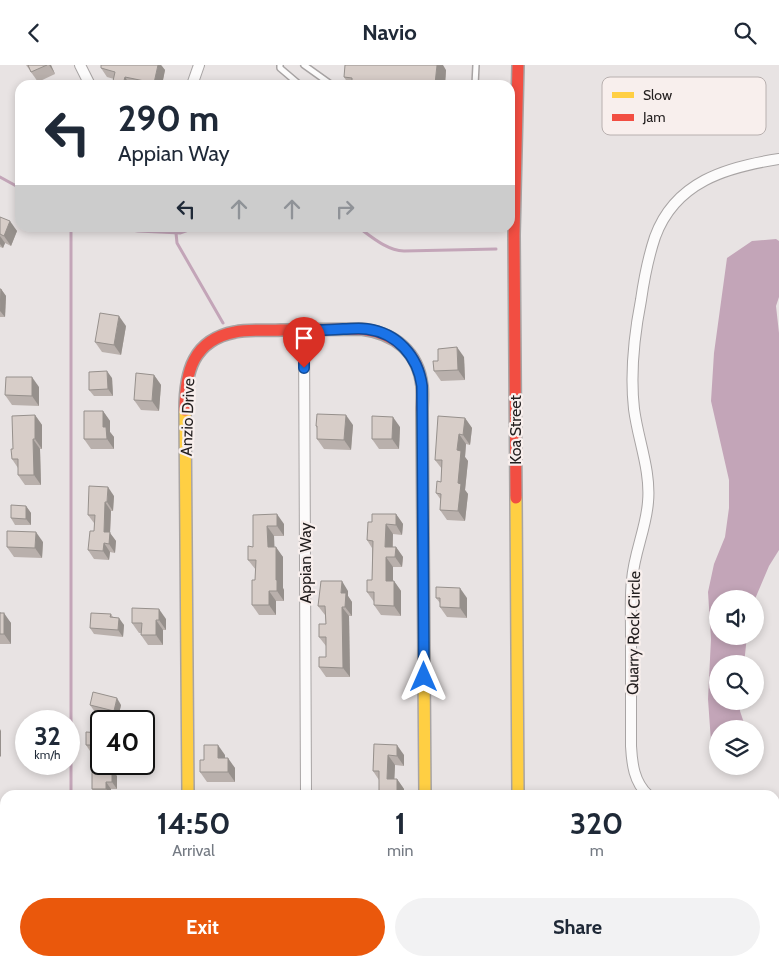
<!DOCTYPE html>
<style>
:root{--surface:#fff;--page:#f2f2f3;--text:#1f2937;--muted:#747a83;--accent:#ea580c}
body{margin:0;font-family:Cabin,sans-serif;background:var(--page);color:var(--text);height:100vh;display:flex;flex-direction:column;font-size:19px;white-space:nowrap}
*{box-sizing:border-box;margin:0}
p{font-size:16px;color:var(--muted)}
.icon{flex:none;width:28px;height:28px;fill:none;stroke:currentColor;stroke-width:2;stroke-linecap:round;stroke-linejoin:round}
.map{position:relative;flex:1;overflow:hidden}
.sheet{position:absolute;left:0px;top:725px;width:780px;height:176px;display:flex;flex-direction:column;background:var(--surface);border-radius:15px 15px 0 0;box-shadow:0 2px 8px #0003}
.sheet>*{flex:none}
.guide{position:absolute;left:15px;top:15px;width:500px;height:152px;border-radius:15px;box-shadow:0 2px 8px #0003;background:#fff;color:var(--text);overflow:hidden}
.fabs{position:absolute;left:709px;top:525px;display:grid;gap:10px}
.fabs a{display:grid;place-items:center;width:55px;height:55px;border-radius:50%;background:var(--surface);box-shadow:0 2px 8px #0003;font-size:25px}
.speed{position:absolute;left:15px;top:645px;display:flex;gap:10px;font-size:25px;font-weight:700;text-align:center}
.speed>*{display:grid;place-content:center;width:65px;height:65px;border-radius:50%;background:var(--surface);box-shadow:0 2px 8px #0003;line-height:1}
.speed small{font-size:12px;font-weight:400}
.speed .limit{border:2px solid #111;border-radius:8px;background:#fff;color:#111}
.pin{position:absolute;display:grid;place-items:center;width:42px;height:42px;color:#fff;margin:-51px -21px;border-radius:50% 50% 50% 0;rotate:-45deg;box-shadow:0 0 5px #0007}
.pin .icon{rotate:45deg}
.me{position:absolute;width:55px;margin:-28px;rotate:0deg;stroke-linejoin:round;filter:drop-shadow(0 0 4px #0008)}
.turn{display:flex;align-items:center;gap:18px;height:105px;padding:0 20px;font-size:22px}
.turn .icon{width:65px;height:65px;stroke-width:2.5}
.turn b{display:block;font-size:35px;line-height:42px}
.lanes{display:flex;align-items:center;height:48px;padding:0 20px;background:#0003;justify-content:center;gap:25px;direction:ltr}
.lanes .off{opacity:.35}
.eta{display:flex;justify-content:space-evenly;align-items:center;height:85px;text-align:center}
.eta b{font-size:30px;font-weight:700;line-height:35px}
.primary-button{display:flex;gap:10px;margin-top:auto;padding:10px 20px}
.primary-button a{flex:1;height:58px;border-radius:30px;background:var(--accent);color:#fff;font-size:20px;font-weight:700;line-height:58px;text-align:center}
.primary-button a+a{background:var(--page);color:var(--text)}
header{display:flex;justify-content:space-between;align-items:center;height:65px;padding:0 20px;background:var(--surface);font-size:22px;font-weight:700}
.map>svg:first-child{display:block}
</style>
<header><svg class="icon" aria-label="back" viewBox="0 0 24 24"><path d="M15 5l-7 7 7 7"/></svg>Navio<svg class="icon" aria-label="search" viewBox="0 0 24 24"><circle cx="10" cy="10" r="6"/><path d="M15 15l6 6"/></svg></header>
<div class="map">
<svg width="779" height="901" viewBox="0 0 779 901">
<rect width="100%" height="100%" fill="#e8e3e3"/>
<polygon fill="#d8c7b4" points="775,873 779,873 779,901 533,901 532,896 775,896"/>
<polygon fill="#c3a5b8" points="776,174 779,176 779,232 776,241 779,268 779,485 769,501 755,534 718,534 718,571 747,571 744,599 718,599 718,636 741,636 740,646 746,664 718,664 717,677 711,677 708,634 711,574 708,527 714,499 725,472 729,443 729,415 711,336 714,288 727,193 752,176"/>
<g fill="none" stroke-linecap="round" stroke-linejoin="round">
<g stroke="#c3a5b8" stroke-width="3">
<polyline points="0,112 20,123"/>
<polyline points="71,162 71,730"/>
<polyline points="114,162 138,166 180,168 197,162"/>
<path d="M358 162C372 172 386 185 404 186L496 184"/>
<polyline points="176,168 177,178 223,258"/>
<polyline points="543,901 543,896"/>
</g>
<g stroke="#a8a4a4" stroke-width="8">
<g id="lane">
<polyline points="280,0 280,3 300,20"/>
<polyline points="304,0 332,20"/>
<polyline points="475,20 476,0"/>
<polyline points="427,162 450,162"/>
</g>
</g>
<g stroke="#a8a4a4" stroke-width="12">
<g id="street">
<polyline points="80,0 90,20"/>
<polyline points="192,20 199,0"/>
<polyline points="304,266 306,730"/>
<path d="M648 730C634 717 632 699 631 681 631 643 631 606 631 568 631 550 630 532 632 515 634 488 646 464 648 437 651 406 638 375 634 344 630 308 634 271 641 235 644 214 648 193 655 172 675 117 726 102 779 94"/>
<polyline points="775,749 779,748"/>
<polyline points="775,837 779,837"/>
<polyline points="775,855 779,854"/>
<polyline points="71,896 71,901"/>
<polyline points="189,896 189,901"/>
<polyline points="426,896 426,901"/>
<polyline points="308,901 308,896"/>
</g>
</g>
<g stroke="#a8a4a4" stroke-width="14">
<g id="slow">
<polyline points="185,345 188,730"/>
<polyline points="422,345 425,730"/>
<polyline points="516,433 518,730"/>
<polyline points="0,843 5,843"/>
<polyline points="519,896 519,901"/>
</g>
</g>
<g stroke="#a8a4a4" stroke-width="14">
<g id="jam">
<path d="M185 345C185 307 193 275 235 267 249 264 266 266 281 265 307 265 334 264 361 264 394 268 418 286 422 321 423 329 422 338 422 345"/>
<polyline points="516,433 514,170 518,0"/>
</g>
</g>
<use href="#lane" stroke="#fcfbfb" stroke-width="5"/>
<use href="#street" stroke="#fcfbfb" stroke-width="10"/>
<use href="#slow" stroke="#ffcf43" stroke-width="11"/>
<use href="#jam" stroke="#f24e42" stroke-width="11"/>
</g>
<g fill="#b9b0ac">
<polygon points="26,0 51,0 55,9 38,17"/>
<polygon points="101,0 161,0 165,5 162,20 116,20 113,16 114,14 107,12 101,3"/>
<polygon points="446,5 445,20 349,20 344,12"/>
<polygon points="0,152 17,166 11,181 5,178 3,183 0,182"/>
<polygon points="0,224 1,224 6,231 5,252 0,252"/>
<polygon points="126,261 121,290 102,287 95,277"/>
<polygon points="464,292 465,315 441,316 434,306"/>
<polygon points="154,310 161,320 159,346 141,345 134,335"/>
<polygon points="112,313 113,331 94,331 89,325"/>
<polygon points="39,322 39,341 12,340 5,330"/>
<polygon points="103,346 110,356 110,367 114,372 114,384 91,384 84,374"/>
<polygon points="35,350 42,360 42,384 40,384 41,420 25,420 18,410 18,403 12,394 13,384"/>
<polygon points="465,353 472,363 470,380 466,379 465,392 468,396 465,425 468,429 465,456 447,455 440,445 441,435 436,428 441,417 442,404 435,395"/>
<polygon points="353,360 351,385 324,384 317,374 317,363 316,361"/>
<polygon points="400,362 399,384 379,384 372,374"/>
<polygon points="114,431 113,446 111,446 110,468 116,476 115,488 110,487 109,495 94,494 88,485 94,466 95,458 94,458 88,450"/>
<polygon points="26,441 31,448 31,460 15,460 11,453"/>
<polygon points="396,449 403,459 402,470 393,469 393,482 396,482 403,492 402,502 393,502 393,516 394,516 401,526 401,551 381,550 374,540 374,537 367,527 372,515 372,483 367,475 372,457"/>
<polygon points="253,450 284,459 284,471 274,471 274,482 283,492 283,523 284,525 284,536 276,536 276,550 259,550 252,540 255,515 256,505 248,495 253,482"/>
<polygon points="43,477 42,493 14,492 7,482"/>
<polygon points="348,526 348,531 352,537 352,551 349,551 350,612 326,612 319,602 326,592 326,581 319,572 326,559 325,550 318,541"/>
<polygon points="436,533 467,533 467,553 447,552 440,542 440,538"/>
<polygon points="0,547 11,558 11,579 0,579"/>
<polygon points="111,549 113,552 124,560 123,572 94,569 90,563"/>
<polygon points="166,554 166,565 163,565 163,580 148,580 141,570 141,568 139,568 132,558"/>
<polygon points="90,640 121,640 118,653 95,647"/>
<polygon points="101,668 101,687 90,686 86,680"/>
<polygon points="374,679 404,690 404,701 395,700 394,714 397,714 404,724 379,715 373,706"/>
<polygon points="225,690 225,693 235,703 235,717 207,717 200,707 204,695"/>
<polygon points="117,711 117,724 111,724 111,730 96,730 92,724"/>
<rect x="0" y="784" width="5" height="30"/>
</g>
<g fill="#96908c">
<polygon points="49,0 51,0 55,9"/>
<polygon points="158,0 161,0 165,5 162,20 156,20 154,18"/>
<polygon points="437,0 443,0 446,5 445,20 436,20 435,19"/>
<polygon points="125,12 130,20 124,20 123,19"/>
<polygon points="10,156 17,166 11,181 4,171"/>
<polygon points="0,171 5,178 3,183 0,179"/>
<polygon points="1,224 6,231 5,252 0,246"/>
<polygon points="119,251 126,261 121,290 114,280"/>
<polygon points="457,282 464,292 465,315 458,305"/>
<polygon points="107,306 112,313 113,331 108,324"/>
<polygon points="154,310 161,320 159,346 152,336"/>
<polygon points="32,312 39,322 39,341 32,331"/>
<polygon points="103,346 110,356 110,367 114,372 114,384 107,374 103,362"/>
<polygon points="35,350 42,360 42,384 35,374"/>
<polygon points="346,350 353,360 351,385 344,375"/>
<polygon points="393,352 400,362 399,384 392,374"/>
<polygon points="465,353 472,363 470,380 463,370"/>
<polygon points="459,369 466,379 465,392 468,396 465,425 468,429 465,456 458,446 457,385"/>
<polygon points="33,374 40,384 41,420 34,410"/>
<polygon points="108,422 114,431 113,446 107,437"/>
<polygon points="105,437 111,446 110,468 116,476 115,488 109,479 104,467"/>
<polygon points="26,441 31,448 31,460 26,454"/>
<polygon points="277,449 284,459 284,471 277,461"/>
<polygon points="396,449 403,459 402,470 396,460"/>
<polygon points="386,459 393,469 392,492 385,482"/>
<polygon points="267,461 274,471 275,492 268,482"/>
<polygon points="36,467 43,477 42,493 35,483"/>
<polygon points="104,478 110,487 109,495 103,486"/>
<polygon points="276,482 283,492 283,523 284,525 284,536 277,526 276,515"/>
<polygon points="396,482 403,492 402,502 395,492"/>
<polygon points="386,492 393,502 393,526 386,516"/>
<polygon points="342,516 348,526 348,531 352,537 352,551 345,542 341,528"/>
<polygon points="394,516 401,526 401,551 394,541"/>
<polygon points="460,523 467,533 467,553 460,543"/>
<polygon points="269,526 276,536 276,550 269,540"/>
<polygon points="342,542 349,551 350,612 343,603"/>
<polygon points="159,544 166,554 166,565 159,555"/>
<polygon points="0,547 4,554 4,548 11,558 11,579 4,569 0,552"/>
<polygon points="119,553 124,560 123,572 118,565"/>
<polygon points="156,555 163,565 163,580 156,570"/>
<polygon points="117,633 121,640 118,653 114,646"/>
<polygon points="0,664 1,666 1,692 0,691"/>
<polygon points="218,680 225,690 225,703 218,693"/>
<polygon points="397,680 404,690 404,701 397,691"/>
<polygon points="388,690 395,700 394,724 387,714"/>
<polygon points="228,693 235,703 235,717 228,707"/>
<polygon points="112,704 117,711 117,724 112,717"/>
<polygon points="397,714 404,724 404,730 397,730"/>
<polygon points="106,717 111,724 111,730 106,724"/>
<polygon points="42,896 47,896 50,901 42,901"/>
<polygon points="280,896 285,896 287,901 280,901"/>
<polygon points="346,896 348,896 351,901 346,901"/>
<polygon points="400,896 404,896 405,899 405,901 400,901"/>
</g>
<g fill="#d7cdc8" stroke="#96908c">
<polygon points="28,0 47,0 31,7"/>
<polygon points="101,0 158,0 154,18 125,12 123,19 113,16 115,7 101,3"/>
<polygon points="345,0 437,0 435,19 420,18 419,20 385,20 352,17 352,13 344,12"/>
<polygon points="0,152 10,156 4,171 0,169"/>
<polygon points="0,224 1,224 0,246"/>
<polygon points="100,248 119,251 114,280 95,277"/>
<polygon points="457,282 458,305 434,306 433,296 438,296 438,284"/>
<polygon points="107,306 108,324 89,325 89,307"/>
<polygon points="136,308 154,310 152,336 134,335"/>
<polygon points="6,312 32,312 32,331 5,330"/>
<polygon points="84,346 103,346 103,362 106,362 107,374 84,374"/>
<polygon points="317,349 346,350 344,375 317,374 317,361 316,361"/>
<polygon points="35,350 35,374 33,374 34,410 18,410 18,394 12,394 11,384 13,384 12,351"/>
<polygon points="372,351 393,352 392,374 372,374"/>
<polygon points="438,351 465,353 463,370 459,369 457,385 461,386 458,418 461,419 458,446 440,445 441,429 436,428 437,416 441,417 442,395 435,395"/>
<polygon points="89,421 108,422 107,437 105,437 104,467 110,467 109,479 104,478 103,486 88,485 90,466 94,466 95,450 88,450"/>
<polygon points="11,440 26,441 26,454 11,453"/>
<polygon points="277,449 277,461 267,461 268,482 276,482 276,515 277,515 277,526 269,526 269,540 252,540 252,515 255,515 256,495 248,495 248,481 253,482 253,450"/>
<polygon points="372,449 396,449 396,460 386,459 385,482 396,482 395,492 386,492 386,516 394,516 394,541 374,540 374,527 367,527 367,515 372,515 373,476 367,475 368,457 372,457"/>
<polygon points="7,466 36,467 35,483 7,482"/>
<polygon points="321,516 342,516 341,528 346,528 345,542 342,542 343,603 319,602 319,592 326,592 326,572 319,572 319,559 326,559 325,541 318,541"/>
<polygon points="436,522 460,523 460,543 440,542 440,533 436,533"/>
<polygon points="132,543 159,544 159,555 156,555 156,570 141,570 142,558 132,558"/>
<rect x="0" y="548" width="4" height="21"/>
<polygon points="91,548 111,549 110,552 119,553 118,565 90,563"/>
<polygon points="93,627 117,633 114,646 90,640"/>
<polygon points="86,667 101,668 101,680 86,680"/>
<polygon points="374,679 397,680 397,691 388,690 387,714 397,714 397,730 379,730 379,706 373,706"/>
<polygon points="204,680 218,680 218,693 228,693 228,707 200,707 200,695 204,695"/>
<polygon points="92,704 112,704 112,717 106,717 106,724 92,724"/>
<polygon points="0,784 4,784 5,804 0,804"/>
<rect x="14" y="896" width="28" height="5"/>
<polygon points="249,896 280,896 280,901 250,901"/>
<rect x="329" y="896" width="17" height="5"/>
<rect x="376" y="896" width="24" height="5"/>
</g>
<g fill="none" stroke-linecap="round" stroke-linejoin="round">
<g stroke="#114b97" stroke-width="12">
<path id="route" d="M304 303V266C317 265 330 265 343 264 351 264 359 263 367 264 397 268 418 291 422 321L424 612"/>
</g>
<use href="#route" stroke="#1a73e8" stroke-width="9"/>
</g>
<g text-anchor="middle" stroke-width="4.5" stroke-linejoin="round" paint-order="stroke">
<g font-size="16" fill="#221e1e" stroke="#f8efed">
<text transform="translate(187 352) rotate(-88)" y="6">Anzio Drive</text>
<text transform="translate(515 365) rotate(-90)" y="6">Koa Street</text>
<text transform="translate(305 498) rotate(-90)" y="6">Appian Way</text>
<text transform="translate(633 568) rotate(-89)" y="6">Quarry Rock Circle</text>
</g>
</g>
<rect x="602" y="12" width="164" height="58" rx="8" fill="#f8efed" stroke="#b8b0af" stroke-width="1"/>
<rect x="612" y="27" width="22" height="6" fill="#ffcf43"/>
<rect x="612" y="49" width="22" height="7" fill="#f24e42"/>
<g font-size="14" fill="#221e1e">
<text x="643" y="35">Slow</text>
<text x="643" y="57">Jam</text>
</g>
</svg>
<div class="fabs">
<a><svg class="icon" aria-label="sound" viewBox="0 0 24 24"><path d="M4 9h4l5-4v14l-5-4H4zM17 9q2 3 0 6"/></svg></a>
<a><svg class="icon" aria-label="search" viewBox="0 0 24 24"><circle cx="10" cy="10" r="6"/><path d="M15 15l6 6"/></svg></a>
<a><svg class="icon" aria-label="layers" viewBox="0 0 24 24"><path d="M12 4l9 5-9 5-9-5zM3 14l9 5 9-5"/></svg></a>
</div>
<div class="speed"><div>32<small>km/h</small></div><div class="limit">40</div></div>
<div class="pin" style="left:304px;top:303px;background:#d93025"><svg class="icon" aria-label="arrive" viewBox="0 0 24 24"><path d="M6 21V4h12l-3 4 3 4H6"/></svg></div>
<svg class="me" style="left:424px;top:612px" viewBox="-20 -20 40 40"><path d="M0-17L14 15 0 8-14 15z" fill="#1a73e8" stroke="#fff" stroke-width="4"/></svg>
<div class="guide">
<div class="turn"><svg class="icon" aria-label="left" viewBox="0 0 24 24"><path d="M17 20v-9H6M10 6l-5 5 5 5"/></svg><div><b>290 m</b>Appian Way</div></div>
<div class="lanes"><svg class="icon" aria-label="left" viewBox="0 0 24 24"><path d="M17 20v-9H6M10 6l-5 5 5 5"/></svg><svg class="icon off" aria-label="ahead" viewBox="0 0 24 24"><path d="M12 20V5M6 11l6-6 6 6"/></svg><svg class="icon off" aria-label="ahead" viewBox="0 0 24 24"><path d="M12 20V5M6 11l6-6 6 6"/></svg><svg class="icon off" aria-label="right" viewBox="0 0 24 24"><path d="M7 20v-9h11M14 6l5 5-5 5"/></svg></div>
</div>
<section class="sheet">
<div class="eta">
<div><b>14:50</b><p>Arrival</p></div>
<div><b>1</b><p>min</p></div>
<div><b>320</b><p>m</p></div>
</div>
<div class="primary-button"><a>Exit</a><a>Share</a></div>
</section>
</div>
